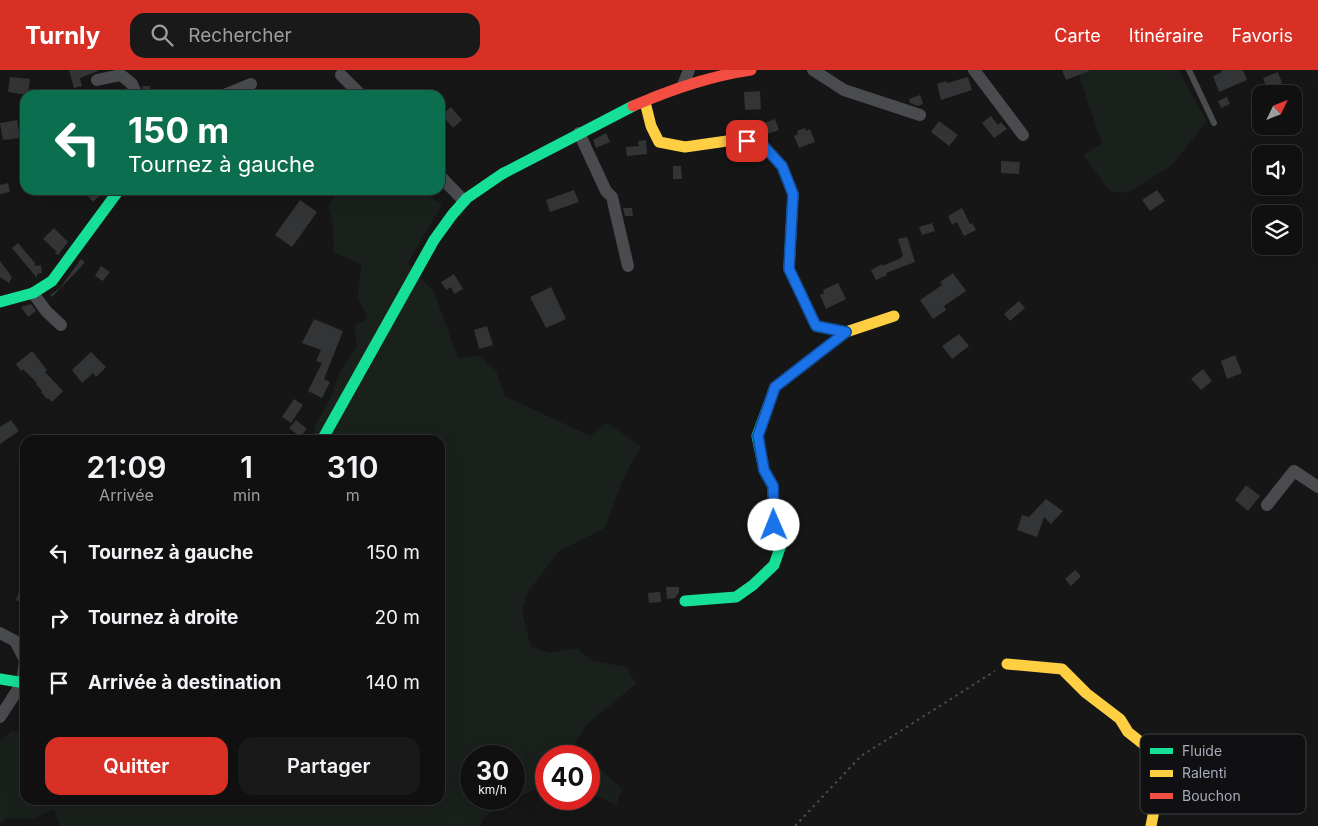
<!DOCTYPE html>
<html lang="fr">
<meta charset="utf-8">
<style>
:root{--surface:#101010;--page:#191919;--text:#f1f3f6;--muted:#9c9d9f;--line:#303030;--accent:#d93025}
body{margin:0;font-family:Inter,sans-serif;background:var(--page);color:var(--text);height:100vh;display:flex;flex-direction:column;font-size:19px;white-space:nowrap}
*{box-sizing:border-box;margin:0}
p{font-size:16px;color:var(--muted)}
.icon{flex:none;width:28px;height:28px;fill:none;stroke:currentColor;stroke-width:2;stroke-linecap:round;stroke-linejoin:round}
.map{position:relative;flex:1;overflow:hidden}
.panel{position:absolute;left:20px;top:365px;width:425px;height:370px;display:flex;flex-direction:column;background:var(--surface);border-radius:15px;box-shadow:0 5px 20px #0002,0 0 0 1px var(--line)}
.panel>*{flex:none}
.top-card{position:absolute;left:20px;top:20px;width:425px;height:105px;border-radius:15px;box-shadow:0 5px 20px #0002,0 0 0 1px var(--line);background:#0b6e4f;color:#fff;overflow:hidden}
.needle{width:32px;rotate:47deg}
.fabs{position:absolute;left:1252px;top:15px;display:grid;gap:10px}
.fabs a{display:grid;place-items:center;width:50px;height:50px;border-radius:10px;background:var(--surface);box-shadow:0 5px 20px #0002,0 0 0 1px var(--line);font-size:25px}
.speed{position:absolute;left:460px;top:675px;display:flex;gap:10px;font-size:25px;font-weight:700;text-align:center}
.speed>*{display:grid;place-content:center;width:65px;height:65px;border-radius:50%;background:var(--surface);box-shadow:0 5px 20px #0002,0 0 0 1px var(--line);line-height:1}
.speed small{font-size:12px;font-weight:400}
.speed .limit{border:8px solid #d22;background:#fff;color:#111}
.pin{position:absolute;display:grid;place-items:center;width:42px;height:42px;color:#fff;margin:-21px;border-radius:10px;box-shadow:0 2px 8px #0006}
.me{position:absolute;width:55px;margin:-28px;rotate:359deg;stroke-linejoin:round;filter:drop-shadow(0 0 4px #0008)}
.turn{display:flex;align-items:center;gap:18px;height:105px;padding:0 25px;font-size:22px}
.turn .icon{width:65px;height:65px;stroke-width:2.5}
.turn b{display:block;font-size:35px;line-height:42px}
.eta{display:flex;justify-content:space-evenly;align-items:center;height:85px;text-align:center}
.eta b{font-size:30px;font-weight:600;line-height:35px}
.primary-button{display:flex;gap:10px;margin-top:auto;padding:10px 25px}
.primary-button a{flex:1;height:58px;border-radius:15px;background:var(--accent);color:#fff;font-size:20px;font-weight:600;line-height:58px;text-align:center}
.primary-button a+a{background:var(--page);color:var(--text)}
ul{padding:0;list-style:none}
li{display:flex;align-items:center;gap:15px;height:65px;padding:0 25px}
li div{flex:1}
li b{display:block;font-size:19px}
li em{font-style:normal}
header{display:flex;align-items:center;gap:30px;box-sizing:border-box;height:70px;padding:0 25px;background:var(--accent);color:#fff}
header strong{font-size:24px}
nav{display:flex;gap:28px;margin-inline-start:auto;font-size:18px}
.search{width:350px;height:45px;background:var(--page);display:flex;align-items:center;gap:12px;box-sizing:border-box;padding:0 18px;border-radius:15px;color:var(--muted);font-size:19px}
.map>svg:first-child{display:block}
</style>
<header>
<strong>Turnly</strong>
<div class="search"><svg class="icon" aria-label="search" viewBox="0 0 24 24"><circle cx="10" cy="10" r="6"/><path d="M15 15l6 6"/></svg>Rechercher</div>
<nav><a>Carte</a><a>Itinéraire</a><a>Favoris</a></nav>
</header>
<div class="map">
<svg width="1318" height="756" viewBox="0 0 1318 756">
<rect width="100%" height="100%" fill="#161616"/>
<g fill="#1a201c">
<polygon points="1077,0 1178,0 1207,51 1172,95 1138,117 1125,123 1110,121 1083,85 1102,73"/>
<polygon points="340,120 422,120 442,135 408,193 434,222 458,288 480,286 496,301 505,326 590,366 607,353 641,376 623,409 605,458 559,481 527,523 522,542 531,577 550,583 576,578 593,591 627,597 636,614 587,654 570,681 579,686 546,686 546,715 514,729 514,686 471,686 471,729 513,729 483,749 481,756 60,756 54,739 33,749 6,748 0,754 0,671 11,661 25,661 25,730 440,730 440,370 312,370 315,356 329,331 340,302 357,275 354,256 368,248 358,229 361,194 334,183 333,156 328,136"/>
<polygon points="589,692 601,699 622,719 616,735 589,722"/>
</g>
<g fill="#333436">
<polygon points="69,0 98,0 98,1 80,8 82,16 74,18"/>
<polygon points="1062,0 1089,0 1089,1 1066,10"/>
<polygon points="1221,0 1243,0 1247,10 1219,22 1213,6 1222,2"/>
<polygon points="1278,2 1282,13 1267,19 1263,8"/>
<polygon points="10,7 30,9 28,25 8,22"/>
<polygon points="968,7 972,20 941,30 937,14 946,11 947,13"/>
<polygon points="142,16 150,16 150,25 145,25"/>
<polygon points="760,21 761,39 745,40 744,22"/>
<polygon points="920,25 923,34 918,36 910,33 909,29"/>
<polygon points="1227,27 1230,34 1221,38 1218,31"/>
<polygon points="451,37 462,50 453,58 442,45"/>
<polygon points="991,46 998,55 1001,52 1007,59 994,68 982,53"/>
<polygon points="775,49 779,60 767,64 761,61 759,55"/>
<polygon points="17,50 20,68 3,70 0,53"/>
<polygon points="939,51 958,65 949,76 931,62"/>
<polygon points="805,58 806,61 810,59 815,72 799,78 794,66 798,64 797,61"/>
<polygon points="606,63 610,72 596,78 593,70"/>
<polygon points="646,70 647,84 627,86 626,77 639,76 638,71"/>
<polygon points="1001,91 1020,92 1019,104 1001,103"/>
<polygon points="673,96 681,96 682,109 673,109"/>
<polygon points="8,113 10,122 0,124 0,115"/>
<polygon points="82,120 106,120 93,132"/>
<polygon points="574,120 579,132 550,142 546,130"/>
<polygon points="1157,120 1165,131 1150,141 1142,130"/>
<polygon points="300,130 317,142 292,177 275,165"/>
<polygon points="623,138 632,138 633,146 625,146"/>
<polygon points="962,138 970,154 972,153 976,160 964,166 957,152 952,155 948,146"/>
<polygon points="932,153 935,161 922,165 919,157"/>
<polygon points="54,158 68,172 58,185 55,183 57,182 43,169"/>
<polygon points="907,167 915,192 886,203 887,205 876,210 871,200 882,194 882,196 901,188 901,187 903,186 898,169"/>
<polygon points="18,173 35,193 35,196 41,195 42,203 37,204 37,208 12,178"/>
<polygon points="81,189 85,192 79,199 52,227 50,225 60,218"/>
<polygon points="0,191 12,207 9,213 0,207"/>
<polygon points="101,196 110,202 103,211 95,206"/>
<polygon points="953,203 966,221 944,236 946,240 933,249 920,230 942,215 940,212"/>
<polygon points="454,204 463,219 454,224 451,217 446,220 441,212"/>
<polygon points="838,213 846,229 826,239 820,225 824,223 823,220"/>
<polygon points="551,217 566,249 546,258 530,227"/>
<polygon points="1019,231 1025,238 1010,251 1004,244"/>
<polygon points="31,234 36,241 28,247 21,237"/>
<polygon points="314,249 343,261 324,309 330,312 322,328 308,321 322,293 316,291 321,280 302,273"/>
<polygon points="487,256 493,275 479,279 474,260"/>
<polygon points="959,264 969,276 952,289 942,276"/>
<polygon points="32,281 47,300 45,302 63,321 52,332 48,328 47,329 41,322 42,321 36,314 37,313 23,299 21,301 16,294"/>
<polygon points="91,282 106,297 96,307 93,303 82,313 72,300"/>
<polygon points="1235,285 1242,303 1227,309 1221,291"/>
<polygon points="1203,299 1212,311 1201,320 1191,309"/>
<polygon points="294,329 303,335 291,353 282,347"/>
<polygon points="11,350 19,361 0,374 0,357"/>
<polygon points="296,350 307,359 300,367 289,358"/>
<polygon points="1246,415 1260,426 1248,441 1235,430"/>
<polygon points="1046,429 1063,441 1051,454 1044,447 1037,467 1017,460 1022,445 1029,447"/>
<polygon points="1075,500 1081,506 1071,516 1065,509"/>
<polygon points="24,507 25,507 25,534 16,530"/>
<polygon points="666,517 679,517 679,522 675,528 667,529"/>
<polygon points="660,522 661,532 649,533 648,523"/>
</g>
<g fill="none" stroke-linecap="round" stroke-linejoin="round">
<polyline stroke="#4c4c51" stroke-width="2" stroke-dasharray="2.5 4" stroke-linecap="butt" points="795,756 861,686 995,601"/>
<polyline stroke="#4a4b4f" stroke-width="6" points="1189,0 1214,53"/>
<g stroke="#4a4b4f" stroke-width="12">
<polyline points="813,0 844,20 920,45"/>
<polyline points="974,0 1023,65"/>
<polyline points="341,5 361,25"/>
<polyline points="97,10 121,5 132,14 137,25"/>
<polyline points="683,15 689,0"/>
<polyline points="224,25 251,14"/>
<polyline points="579,63 606,121 612,127 628,196"/>
<polyline points="440,106 464,131"/>
<polyline points="33,223 46,241 61,255"/>
<polyline points="1267,435 1294,401 1318,417"/>
<polyline points="0,563 15,571 25,590"/>
<polyline points="0,647 22,613 25,590"/>
</g>
<g stroke="#16e098" stroke-width="11">
<polyline points="0,232 33,223 52,211 119,120"/>
<polyline points="322,370 434,170 452,145 467,128 502,104 633,36"/>
<polyline points="685,531 736,527 753,515 774,495 781,475 774,455 773,417 764,400 757,366 775,317 846,262"/>
<polyline points="0,609 25,613"/>
</g>
<g stroke="#ffcf43" stroke-width="11">
<polyline points="645,32 651,56 659,72 685,77 734,70 759,71 782,96 793,124 789,199 816,256 846,262 894,246"/>
<polyline points="1007,594 1062,599 1086,623 1120,649 1128,662 1152,681 1160,709 1151,756"/>
</g>
<path stroke="#f24e42" stroke-width="11" d="M633 36C672 19 709 6 751 0"/>
</g>
<g fill="none" stroke-linecap="round" stroke-linejoin="round">
<g stroke="#114b97" stroke-width="12">
<polyline id="route" points="747,71 759,71 782,96 793,124 789,199 816,256 846,262 775,317 758,366 764,400 773,416 774,455"/>
</g>
<use href="#route" stroke="#1a73e8" stroke-width="9"/>
</g>
<rect x="1140" y="664" width="166" height="80" rx="8" fill="#101012" stroke="#3d3e44" stroke-width="1"/>
<rect x="1150" y="678" width="23" height="6" fill="#16e098"/>
<rect x="1150" y="700" width="23" height="7" fill="#ffcf43"/>
<rect x="1150" y="723" width="23" height="6" fill="#f24e42"/>
<g font-size="14" fill="#a7aab8">
<text x="1182" y="686">Fluide</text>
<text x="1182" y="708">Ralenti</text>
<text x="1182" y="731">Bouchon</text>
</g>
</svg>
<div class="fabs">
<a><svg class="needle" viewBox="-14 -14 28 28"><path d="M0-13l5 13h-10z" fill="#e53935"/><path d="M0 13l5-13h-10z" fill="#9c9d9f"/></svg></a>
<a><svg class="icon" aria-label="sound" viewBox="0 0 24 24"><path d="M4 9h4l5-4v14l-5-4H4zM17 9q2 3 0 6"/></svg></a>
<a><svg class="icon" aria-label="layers" viewBox="0 0 24 24"><path d="M12 4l9 5-9 5-9-5zM3 14l9 5 9-5"/></svg></a>
</div>
<div class="speed"><div>30<small>km/h</small></div><div class="limit">40</div></div>
<div class="pin" style="left:747px;top:71px;background:#d93025"><svg class="icon" aria-label="arrive" viewBox="0 0 24 24"><path d="M6 21V4h12l-3 4 3 4H6"/></svg></div>
<svg class="me" style="left:774px;top:455px" viewBox="-20 -20 40 40"><circle r="19" fill="#fff"/><path d="M0-13L10 11 0 6-10 11z" fill="#1a73e8"/></svg>
<div class="top-card">
<div class="turn"><svg class="icon" aria-label="left" viewBox="0 0 24 24"><path d="M17 20v-9H6M10 6l-5 5 5 5"/></svg><div><b>150 m</b>Tournez à gauche</div></div>
</div>
<section class="panel">
<div class="eta">
<div><b>21:09</b><p>Arrivée</p></div>
<div><b>1</b><p>min</p></div>
<div><b>310</b><p>m</p></div>
</div>
<ul>
<li><svg class="icon" aria-label="left" viewBox="0 0 24 24"><path d="M17 20v-9H6M10 6l-5 5 5 5"/></svg><div><b>Tournez à gauche</b></div><em>150 m</em></li>
<li><svg class="icon" aria-label="right" viewBox="0 0 24 24"><path d="M7 20v-9h11M14 6l5 5-5 5"/></svg><div><b>Tournez à droite</b></div><em>20 m</em></li>
<li><svg class="icon" aria-label="arrive" viewBox="0 0 24 24"><path d="M6 21V4h12l-3 4 3 4H6"/></svg><div><b>Arrivée à destination</b></div><em>140 m</em></li>
</ul>
<div class="primary-button"><a>Quitter</a><a>Partager</a></div>
</section>
</div>
